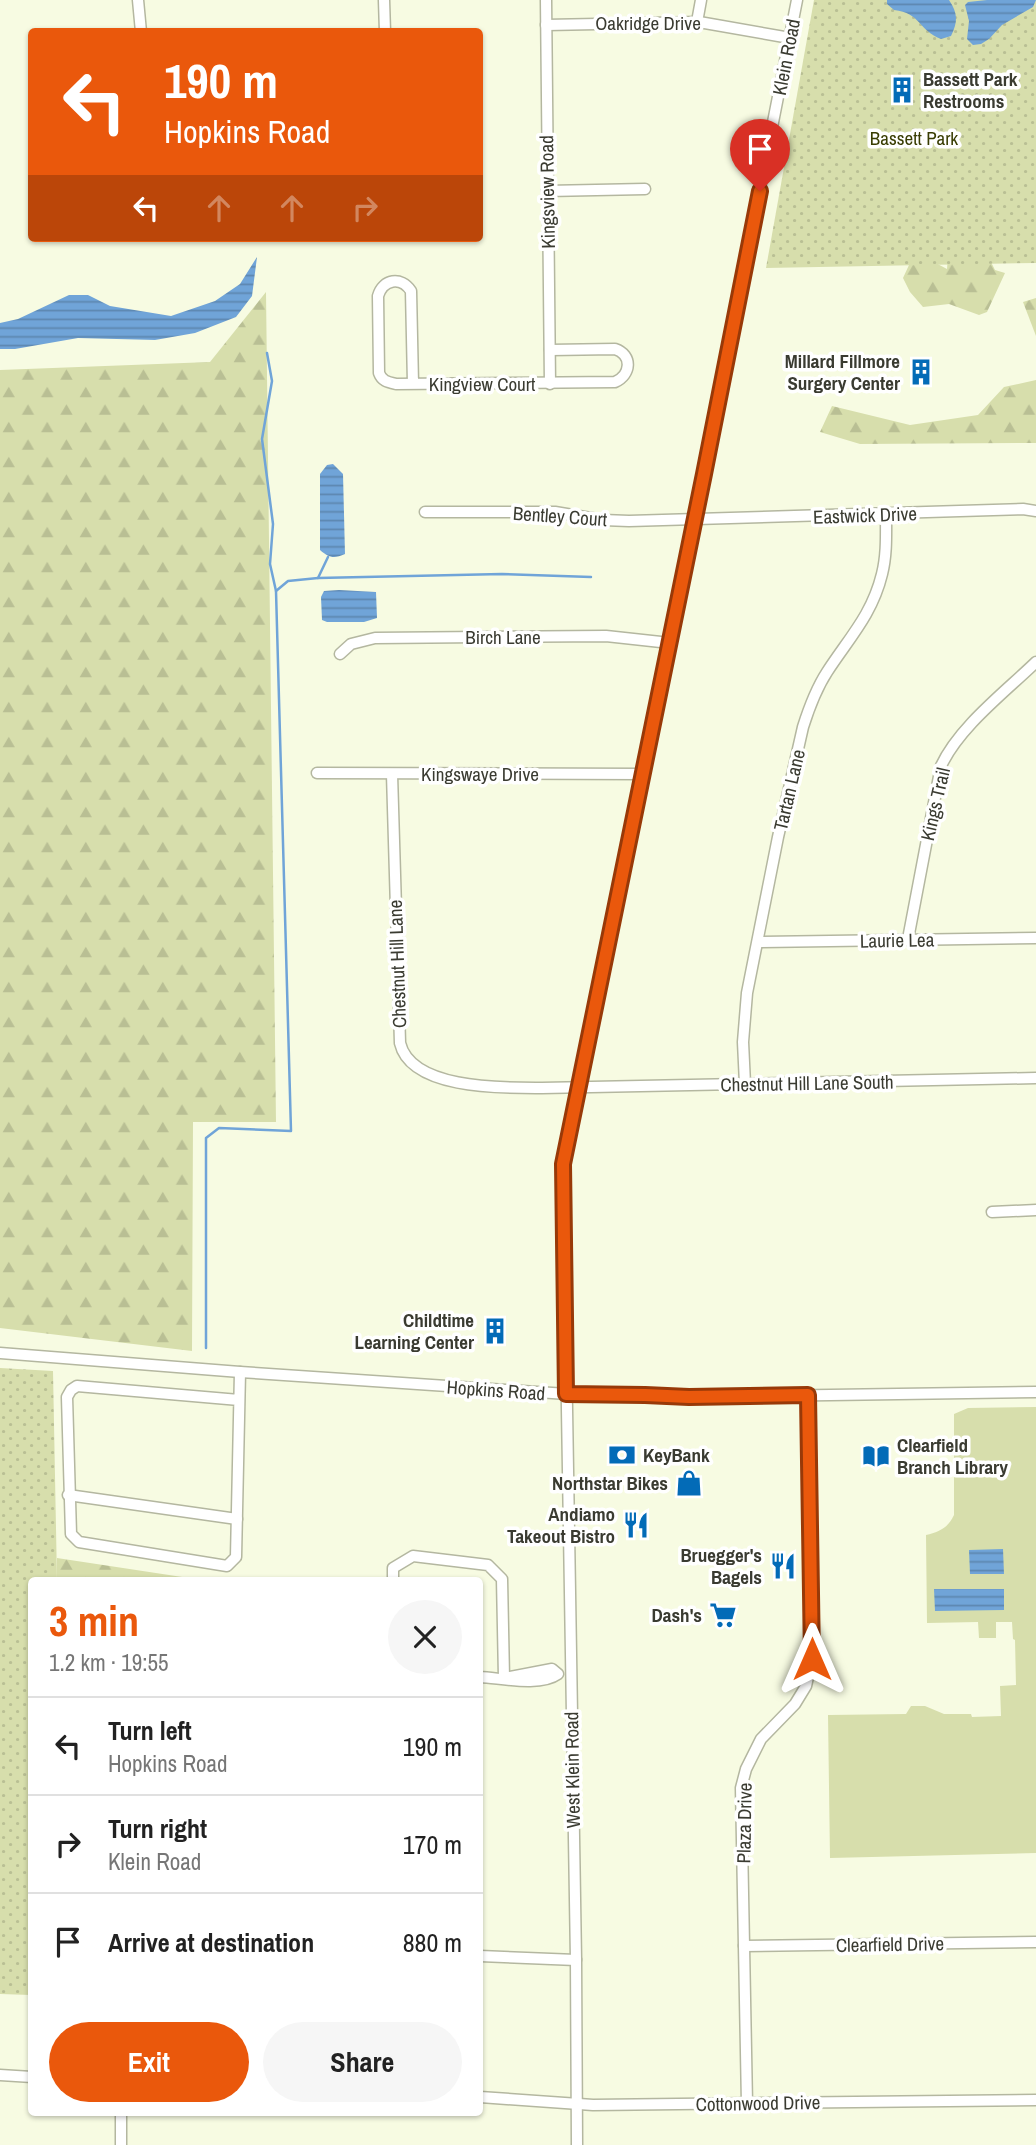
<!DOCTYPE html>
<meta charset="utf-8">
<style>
:root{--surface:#fff;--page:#f6f6f6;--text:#222;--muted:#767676;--line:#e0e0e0;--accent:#ea580c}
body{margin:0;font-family:"Archivo Narrow",sans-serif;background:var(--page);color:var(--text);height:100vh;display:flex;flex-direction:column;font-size:26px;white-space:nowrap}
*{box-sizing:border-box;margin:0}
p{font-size:23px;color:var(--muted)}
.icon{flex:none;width:38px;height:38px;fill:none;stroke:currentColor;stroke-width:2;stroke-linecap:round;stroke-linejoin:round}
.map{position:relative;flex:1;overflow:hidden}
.panel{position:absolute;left:28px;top:1577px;width:455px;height:539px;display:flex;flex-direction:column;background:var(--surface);border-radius:7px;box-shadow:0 2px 5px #0004}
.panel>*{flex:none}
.banner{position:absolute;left:28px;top:28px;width:455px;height:214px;border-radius:7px;box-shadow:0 2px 5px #0004;background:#ea580c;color:#fff;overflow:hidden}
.pin{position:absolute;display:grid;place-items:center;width:60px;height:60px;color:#fff;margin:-72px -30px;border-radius:50% 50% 50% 0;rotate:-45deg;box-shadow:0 0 7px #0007}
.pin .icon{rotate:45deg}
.me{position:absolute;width:77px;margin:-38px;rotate:0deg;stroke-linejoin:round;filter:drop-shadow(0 0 5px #0008)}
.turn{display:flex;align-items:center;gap:24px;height:147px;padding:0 21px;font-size:32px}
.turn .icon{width:91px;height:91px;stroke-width:2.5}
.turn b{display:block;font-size:49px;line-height:60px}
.lanes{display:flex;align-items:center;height:66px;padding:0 21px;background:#0003;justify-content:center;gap:35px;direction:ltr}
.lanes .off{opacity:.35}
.round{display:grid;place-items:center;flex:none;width:74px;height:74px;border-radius:37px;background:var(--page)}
.head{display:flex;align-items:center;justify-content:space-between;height:119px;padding:0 21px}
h1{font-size:42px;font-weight:800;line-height:52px;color:var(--accent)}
.button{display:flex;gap:14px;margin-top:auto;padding:14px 21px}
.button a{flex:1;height:80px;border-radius:42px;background:var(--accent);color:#fff;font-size:28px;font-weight:800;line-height:80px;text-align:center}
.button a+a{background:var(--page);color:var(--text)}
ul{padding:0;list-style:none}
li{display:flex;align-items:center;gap:21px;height:98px;padding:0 21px;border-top:2px solid var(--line)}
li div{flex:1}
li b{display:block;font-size:26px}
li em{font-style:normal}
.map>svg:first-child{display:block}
</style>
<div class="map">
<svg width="1036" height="2145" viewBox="0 0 1036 2145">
<defs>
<pattern id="forest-firs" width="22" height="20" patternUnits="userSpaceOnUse" patternTransform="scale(1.75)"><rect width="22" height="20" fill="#d7deac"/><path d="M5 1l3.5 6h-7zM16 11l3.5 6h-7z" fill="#b9bf94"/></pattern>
<pattern id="park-dots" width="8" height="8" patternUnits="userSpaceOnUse" patternTransform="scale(1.75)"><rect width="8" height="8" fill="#d7deac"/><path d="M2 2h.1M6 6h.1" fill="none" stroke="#b9bf94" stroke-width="1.8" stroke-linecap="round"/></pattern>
<pattern id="water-rules" width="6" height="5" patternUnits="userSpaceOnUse" patternTransform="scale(1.75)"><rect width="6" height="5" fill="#70a4d8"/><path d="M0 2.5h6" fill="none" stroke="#5d87b0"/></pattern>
</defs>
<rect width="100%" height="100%" fill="#f7fbe2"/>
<g fill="url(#forest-firs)">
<polygon points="915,252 947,269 948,256 988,256 995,270 1005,273 987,312 979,315 949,304 923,307 910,292 903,278"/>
<polygon points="266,292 276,1122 193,1122 192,1351 0,1328 0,370 210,362"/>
<polygon points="1036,298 1036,336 1023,302"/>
<polygon points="1036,380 1036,443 860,444 820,432 832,406 910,425 978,415 1004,387"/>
<polygon points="57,1558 202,1580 57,1580"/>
</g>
<g fill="url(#park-dots)">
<polygon points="814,0 1036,0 1036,263 766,268"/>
<polygon points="0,1368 53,1371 57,1580 32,1580 31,1995 0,1994"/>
</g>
<path fill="#d7deac" d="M1036 1407V1853L830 1858 828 1715 906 1714 911 1706H925L944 1714H971L972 1717 1001 1716 1000 1686 1016 1685 1015 1640 1013 1639 1012 1622H996V1638H979L978 1622 927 1623 926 1535C939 1532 948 1528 954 1515V1414L968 1408Z"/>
<g fill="url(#water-rules)">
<path d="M887 0H949C958 13 958 22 951 36L941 39C918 30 921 13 894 10L887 4Z"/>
<polygon points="987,0 1036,0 1033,7 1002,25 989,39 981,44 973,45 967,39 969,21 965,5 968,2"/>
<polygon points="257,257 252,296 236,317 195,333 155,340 78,338 15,349 0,349 0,323 18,319 69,295 88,295 110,306 171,316 215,301 240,284"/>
<path d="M333 464 343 474 345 554C334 559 329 558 320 550V474L327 465Z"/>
<polygon points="339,590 376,592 377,618 364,622 327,622 322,620 321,597 324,591"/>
<polygon points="1003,1549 1004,1574 970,1574 969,1550"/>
<polygon points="934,1589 1004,1589 1004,1610 935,1611"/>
</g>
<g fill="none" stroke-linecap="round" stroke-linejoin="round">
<g stroke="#70a4d8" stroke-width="2.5">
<polyline points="267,353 272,381 262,439 273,524 270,564 276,591"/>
<polyline points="318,578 328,557"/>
<polyline points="206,1348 206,1138 219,1128 291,1131 276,591 288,581 318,578 502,574 591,577"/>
</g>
<g stroke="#b4b7a0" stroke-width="13">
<g id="minor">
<polyline points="138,0 141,32"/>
<polyline points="384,0 385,32"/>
<polyline points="546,0 550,384"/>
<polyline points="697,22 701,0"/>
<polyline points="546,25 699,22 790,38"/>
<polyline points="547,191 645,189"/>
<path d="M413 384 411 291C401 276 383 279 378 296L379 373C382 381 387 382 396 384L615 382C631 375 633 355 615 349L550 350"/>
<polyline points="425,512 555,512 603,520 629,521 1023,509 1036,511"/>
<polyline points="340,654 351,644 375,638 606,636 670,643"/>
<polyline points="317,773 643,774"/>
<path d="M392 774 400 1043C411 1090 504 1088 542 1088L1036 1078"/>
<path d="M908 939 941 766C959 727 1005 692 1036 662"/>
<polyline points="758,942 1036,938"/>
<path d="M745 1084 743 1042 747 993 778 837 803 727C809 708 816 689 827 672 849 638 872 615 882 574 887 554 886 534 886 514"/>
<polyline points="992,1212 1036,1210"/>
<polyline points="0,1353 240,1372 567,1394 689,1397 1036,1392"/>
<polyline points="239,1400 77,1386 71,1390 67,1397 71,1534 79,1542 227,1566 236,1557 240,1372"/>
<polyline points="68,1495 237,1519"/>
<polyline points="393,1580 393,1568 413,1556 488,1565 502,1579 504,1678"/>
<path d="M480 1677C501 1678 540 1687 558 1674L552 1669 504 1678"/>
<polyline points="744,1946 1036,1942"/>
<polyline points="480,1956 576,1960"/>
<polyline points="0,2075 32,2077"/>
<polyline points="480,2097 593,2105 1036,2100"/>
<polyline points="747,2104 741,1788 746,1769 761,1739 795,1704 806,1686 812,1659 808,1395"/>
<polyline points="121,2145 121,2112"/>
<polyline points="577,2145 576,1960 563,1164 710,443 797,0"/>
</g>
</g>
<use href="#minor" stroke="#fff" stroke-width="10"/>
</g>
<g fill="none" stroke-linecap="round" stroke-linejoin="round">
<g stroke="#983908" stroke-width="18">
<polyline id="route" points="760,191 704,474 563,1164 566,1394 645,1395 689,1397 808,1395 812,1659"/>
</g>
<use href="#route" stroke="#ea580c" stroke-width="12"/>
</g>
<defs>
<g id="building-bare" transform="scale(2.1)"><path d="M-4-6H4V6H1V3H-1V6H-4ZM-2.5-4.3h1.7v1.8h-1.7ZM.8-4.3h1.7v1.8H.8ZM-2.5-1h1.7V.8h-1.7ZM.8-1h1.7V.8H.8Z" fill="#036bb7" stroke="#fff" stroke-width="2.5" paint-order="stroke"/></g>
<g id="bank-bare" transform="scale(2.1)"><path d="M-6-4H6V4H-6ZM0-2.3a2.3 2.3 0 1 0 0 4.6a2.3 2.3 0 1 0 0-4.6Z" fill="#036bb7" stroke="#fff" stroke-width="2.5" paint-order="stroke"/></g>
<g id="library-bare" transform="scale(2.1)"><path d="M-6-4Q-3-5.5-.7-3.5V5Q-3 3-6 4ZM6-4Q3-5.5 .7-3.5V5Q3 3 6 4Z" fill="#036bb7" stroke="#fff" stroke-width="2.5" paint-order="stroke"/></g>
<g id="shop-bare" transform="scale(2.1)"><path d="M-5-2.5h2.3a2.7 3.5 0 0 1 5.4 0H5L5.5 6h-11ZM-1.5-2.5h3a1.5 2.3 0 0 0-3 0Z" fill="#036bb7" stroke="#fff" stroke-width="2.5" paint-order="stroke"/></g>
<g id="restaurant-bare" transform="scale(2.1)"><path d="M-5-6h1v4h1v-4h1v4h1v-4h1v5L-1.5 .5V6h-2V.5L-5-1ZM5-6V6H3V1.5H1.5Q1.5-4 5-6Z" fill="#036bb7" stroke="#fff" stroke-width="2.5" paint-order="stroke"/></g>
<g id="supermarket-bare" transform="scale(2.1)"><path d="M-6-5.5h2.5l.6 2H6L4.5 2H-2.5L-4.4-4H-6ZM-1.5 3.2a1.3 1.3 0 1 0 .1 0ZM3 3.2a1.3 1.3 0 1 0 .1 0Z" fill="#036bb7" stroke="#fff" stroke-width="2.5" paint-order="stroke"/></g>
</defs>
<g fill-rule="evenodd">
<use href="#building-bare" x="902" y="90"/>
<use href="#building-bare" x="921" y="372"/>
<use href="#building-bare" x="495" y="1331"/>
<use href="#bank-bare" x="622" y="1455"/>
<use href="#library-bare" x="876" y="1456"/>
<use href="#shop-bare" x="689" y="1483"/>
<use href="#restaurant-bare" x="636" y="1525"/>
<use href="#restaurant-bare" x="783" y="1566"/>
<use href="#supermarket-bare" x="723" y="1615"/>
</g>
<g text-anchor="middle" stroke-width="7" stroke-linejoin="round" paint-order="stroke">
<g font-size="19" fill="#3a3b31" stroke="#fff">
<text x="648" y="30">Oakridge Drive</text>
<text transform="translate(786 57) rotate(-79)" y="7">Klein Road</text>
<text transform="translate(547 192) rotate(-91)" y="7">Kingsview Road</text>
<text x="482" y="391">Kingview Court</text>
<text transform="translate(865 515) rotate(-2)" y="7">Eastwick Drive</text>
<text transform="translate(560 516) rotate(4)" y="7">Bentley Court</text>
<text x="503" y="644">Birch Lane</text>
<text x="480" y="781">Kingswaye Drive</text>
<text transform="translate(789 790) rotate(-77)" y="7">Tartan Lane</text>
<text transform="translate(935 804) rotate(-77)" y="7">Kings Trail</text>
<text transform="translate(897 940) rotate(-1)" y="7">Laurie Lea</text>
<text transform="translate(397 964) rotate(-92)" y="7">Chestnut Hill Lane</text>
<text transform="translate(807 1083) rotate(-1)" y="7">Chestnut Hill Lane South</text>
<text transform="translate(496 1390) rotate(4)" y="7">Hopkins Road</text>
<text transform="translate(572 1770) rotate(-91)" y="7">West Klein Road</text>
<text transform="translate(744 1823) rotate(-89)" y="7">Plaza Drive</text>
<text transform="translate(890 1944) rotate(-1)" y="7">Clearfield Drive</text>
<text transform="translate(758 2103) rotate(-1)" y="7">Cottonwood Drive</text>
</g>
<g font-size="19" font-weight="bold" fill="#3a3b31" stroke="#fff" text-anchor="end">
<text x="923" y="86" text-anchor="start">Bassett Park<tspan x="923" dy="22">Restrooms</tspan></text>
<text x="900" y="368">Millard Fillmore<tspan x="900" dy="22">Surgery Center</tspan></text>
<text x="474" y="1327">Childtime<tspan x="474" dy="22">Learning Center</tspan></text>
<text x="897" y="1452" text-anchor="start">Clearfield<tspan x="897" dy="22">Branch Library</tspan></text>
<text x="643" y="1462" text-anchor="start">KeyBank</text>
<text x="668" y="1490">Northstar Bikes</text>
<text x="615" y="1521">Andiamo<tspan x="615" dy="22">Takeout Bistro</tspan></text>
<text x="762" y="1562">Bruegger's<tspan x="762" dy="22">Bagels</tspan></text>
<text x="702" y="1622">Dash's</text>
</g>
<g font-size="19" fill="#393d03" stroke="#fff">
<text x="914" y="145">Bassett Park</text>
</g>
</g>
</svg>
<div class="pin" style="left:760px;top:191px;background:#d93025"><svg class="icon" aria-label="arrive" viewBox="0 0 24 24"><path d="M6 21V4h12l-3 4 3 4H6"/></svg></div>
<svg class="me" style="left:812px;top:1659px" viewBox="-20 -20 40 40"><path d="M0-17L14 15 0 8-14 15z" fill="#ea580c" stroke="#fff" stroke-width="4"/></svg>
<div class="banner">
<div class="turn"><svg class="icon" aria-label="left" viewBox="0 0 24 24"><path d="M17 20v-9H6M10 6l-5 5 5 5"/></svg><div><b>190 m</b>Hopkins Road</div></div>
<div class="lanes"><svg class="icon" aria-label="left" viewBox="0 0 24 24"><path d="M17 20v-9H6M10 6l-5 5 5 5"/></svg><svg class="icon off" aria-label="ahead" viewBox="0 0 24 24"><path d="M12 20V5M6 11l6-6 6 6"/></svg><svg class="icon off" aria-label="ahead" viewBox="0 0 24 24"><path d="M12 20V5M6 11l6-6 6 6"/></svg><svg class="icon off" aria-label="right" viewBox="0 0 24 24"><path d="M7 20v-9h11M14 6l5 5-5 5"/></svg></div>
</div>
<section class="panel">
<div class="head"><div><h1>3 min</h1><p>1.2 km · 19:55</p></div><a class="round"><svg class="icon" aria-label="close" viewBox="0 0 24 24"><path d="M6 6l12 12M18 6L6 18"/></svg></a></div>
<ul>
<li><svg class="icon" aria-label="left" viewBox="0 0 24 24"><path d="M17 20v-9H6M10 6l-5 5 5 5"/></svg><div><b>Turn left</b><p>Hopkins Road</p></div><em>190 m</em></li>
<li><svg class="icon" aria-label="right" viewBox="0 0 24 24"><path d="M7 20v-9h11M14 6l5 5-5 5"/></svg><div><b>Turn right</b><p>Klein Road</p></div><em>170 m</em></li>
<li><svg class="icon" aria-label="arrive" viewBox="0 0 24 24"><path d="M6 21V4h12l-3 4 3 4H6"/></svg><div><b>Arrive at destination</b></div><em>880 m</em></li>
</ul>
<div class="button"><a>Exit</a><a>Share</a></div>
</section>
</div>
